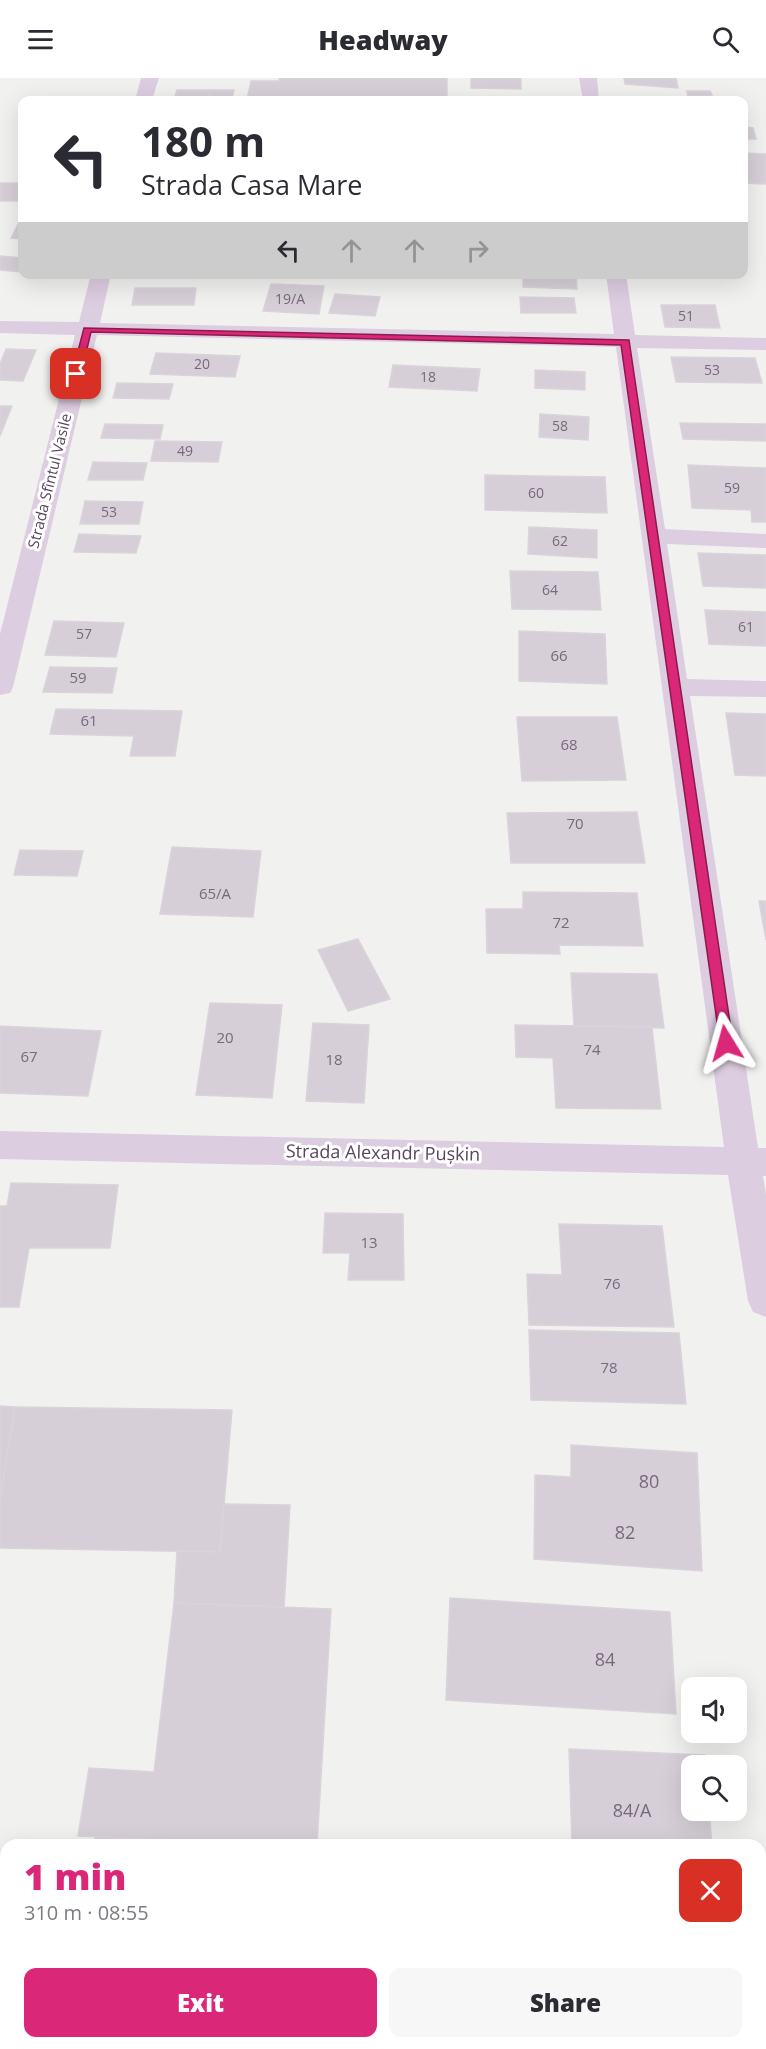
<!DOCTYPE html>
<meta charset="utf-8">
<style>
:root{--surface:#fff;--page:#f7f7f7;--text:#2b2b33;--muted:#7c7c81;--accent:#db2777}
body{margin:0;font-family:"Open Sans",sans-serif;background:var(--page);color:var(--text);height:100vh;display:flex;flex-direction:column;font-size:22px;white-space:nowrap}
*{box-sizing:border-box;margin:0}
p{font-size:20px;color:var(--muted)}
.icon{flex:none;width:33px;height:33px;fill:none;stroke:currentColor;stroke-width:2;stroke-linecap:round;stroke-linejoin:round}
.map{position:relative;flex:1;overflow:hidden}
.side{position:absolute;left:0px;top:1761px;width:766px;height:210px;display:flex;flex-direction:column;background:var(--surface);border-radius:18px 18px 0 0;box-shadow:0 6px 24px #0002}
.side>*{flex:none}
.top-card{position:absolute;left:18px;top:18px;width:730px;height:183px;border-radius:12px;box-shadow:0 6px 24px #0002;background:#fff;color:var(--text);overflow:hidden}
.buttons{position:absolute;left:681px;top:1599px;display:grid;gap:12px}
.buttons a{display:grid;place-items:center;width:66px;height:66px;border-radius:12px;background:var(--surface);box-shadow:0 6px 24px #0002;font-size:30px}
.pin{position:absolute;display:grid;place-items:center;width:51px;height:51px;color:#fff;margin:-26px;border-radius:12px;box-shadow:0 3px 9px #0006}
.me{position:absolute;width:66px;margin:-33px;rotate:352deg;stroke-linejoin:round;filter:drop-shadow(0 0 4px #0008)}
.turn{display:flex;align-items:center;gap:21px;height:126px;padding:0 24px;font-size:27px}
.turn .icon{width:78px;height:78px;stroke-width:2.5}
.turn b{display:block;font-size:42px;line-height:51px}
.lanes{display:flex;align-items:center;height:57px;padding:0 24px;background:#0003;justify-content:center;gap:30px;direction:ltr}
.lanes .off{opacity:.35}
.round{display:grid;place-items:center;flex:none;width:63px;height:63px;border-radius:12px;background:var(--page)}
.headline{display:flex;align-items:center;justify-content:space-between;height:102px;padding:0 24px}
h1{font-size:36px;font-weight:800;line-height:45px;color:var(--accent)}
.cta{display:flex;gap:12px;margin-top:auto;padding:12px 24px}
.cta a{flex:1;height:69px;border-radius:12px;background:var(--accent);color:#fff;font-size:24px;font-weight:800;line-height:69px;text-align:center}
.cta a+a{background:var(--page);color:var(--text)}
header{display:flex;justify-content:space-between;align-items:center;height:78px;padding:0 24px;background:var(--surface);font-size:27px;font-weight:800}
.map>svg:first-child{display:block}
</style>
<header><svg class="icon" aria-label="menu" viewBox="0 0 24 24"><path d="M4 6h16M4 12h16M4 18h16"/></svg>Headway<svg class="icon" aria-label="search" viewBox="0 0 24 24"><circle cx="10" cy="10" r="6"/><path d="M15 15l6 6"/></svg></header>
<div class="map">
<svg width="766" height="1971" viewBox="0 0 766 1971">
<rect width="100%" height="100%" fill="#f1f2ef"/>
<g fill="#d6cfd7" stroke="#dbd3db" stroke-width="1.5">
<polygon points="279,0 447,0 447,22 247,22 251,3 279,3"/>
<polygon points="471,0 521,0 521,11 471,10"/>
<polygon points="624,0 676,0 678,10 625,6"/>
<polygon points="177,12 209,12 207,21 174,21"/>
<polygon points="209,12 234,12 232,22 207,22"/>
<polygon points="687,13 710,13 712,17 688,18"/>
<polygon points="744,49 753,50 756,61 744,61"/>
<polygon points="744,75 766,76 766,106 744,105"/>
<rect x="0" y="105" width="22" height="18"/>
<polygon points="22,138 22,161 11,160"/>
<polygon points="0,178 22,180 22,194 0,192"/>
<polygon points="523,196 576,196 577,211 523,209"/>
<polygon points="271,206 324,208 319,236 263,233"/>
<polygon points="135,210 196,210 194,227 132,227"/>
<polygon points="335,216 380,219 375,238 329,235"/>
<polygon points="520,219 574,220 576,235 521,235"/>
<polygon points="661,227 715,227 720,250 665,249"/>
<polygon points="6,271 36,272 23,303 0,302 0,286"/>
<polygon points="156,275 240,278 235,299 150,296"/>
<polygon points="671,279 755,280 762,305 676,304"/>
<polygon points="393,287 480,291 477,313 389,309"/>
<polygon points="535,292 585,294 585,312 535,310"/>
<polygon points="117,305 173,306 169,321 113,320"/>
<polygon points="0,328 12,328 0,358"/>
<polygon points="540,336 589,339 588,362 539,359"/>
<polygon points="680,345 766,346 766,363 683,361"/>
<polygon points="105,346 163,347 160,361 101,360"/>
<polygon points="155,363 222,364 218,384 151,383"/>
<polygon points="93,384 147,385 143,402 88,402"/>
<polygon points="688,387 766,390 766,444 752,444 751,432 692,430"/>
<polygon points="485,397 605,399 607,435 485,432"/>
<polygon points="85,423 143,424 139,446 80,446"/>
<polygon points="529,449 597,452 597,480 528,476"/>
<polygon points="79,456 141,458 136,475 74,474"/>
<polygon points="698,475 766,477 766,510 703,508"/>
<polygon points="510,493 598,494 601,532 512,531"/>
<polygon points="705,532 766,534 766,568 709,566"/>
<polygon points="54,543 124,545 116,579 45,577"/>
<polygon points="519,553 605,556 607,606 519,603"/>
<polygon points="50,589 117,590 112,615 43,614"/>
<polygon points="56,631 182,633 175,678 130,678 134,658 50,656"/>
<polygon points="726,635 766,636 766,698 735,697"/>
<polygon points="517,639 617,639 626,702 522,703"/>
<polygon points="637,734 645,785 511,785 507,735"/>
<polygon points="172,769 261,773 253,839 160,836"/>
<polygon points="20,772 83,773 77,798 14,797"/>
<polygon points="523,814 637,815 643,868 559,867 560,876 487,875 486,831 523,831"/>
<polygon points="759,823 766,823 766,862"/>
<polygon points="358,861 390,921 348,933 318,872"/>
<polygon points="571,895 657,896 664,950 574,948"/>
<polygon points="210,925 282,927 272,1020 196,1017"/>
<polygon points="313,945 369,947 364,1025 306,1023"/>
<polygon points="515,947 652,949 661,1031 556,1030 553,980 516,979"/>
<polygon points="0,948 101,953 88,1018 0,1015"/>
<polygon points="11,1105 118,1107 110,1170 29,1170 19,1229 0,1229 0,1128 7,1128"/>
<polygon points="325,1135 403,1136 404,1202 348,1202 350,1175 323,1175"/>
<polygon points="559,1146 662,1148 674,1249 529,1247 527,1196 562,1197"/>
<polygon points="529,1252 679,1255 686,1326 531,1322"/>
<polygon points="0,1328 15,1329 0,1421"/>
<polygon points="15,1329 232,1332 220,1474 0,1470 0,1421"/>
<polygon points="571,1367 697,1375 702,1493 534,1481 535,1397 571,1399"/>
<polygon points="224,1426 290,1427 284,1530 174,1525 177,1473 220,1474"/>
<polygon points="450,1520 670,1534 676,1636 446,1622"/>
<polygon points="174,1525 331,1531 317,1767 78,1758 89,1690 154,1694"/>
<polygon points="569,1671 705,1677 706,1688 692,1688 692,1732 709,1732 712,1767 572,1767"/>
<polygon points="95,1759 278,1767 94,1767"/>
<polygon points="66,1965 305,1965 304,1971 66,1971"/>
<polygon points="347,1965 455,1965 455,1971 346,1971"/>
</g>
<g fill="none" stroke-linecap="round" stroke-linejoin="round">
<g fill="#dccde0" fill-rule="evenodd">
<polygon points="141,0 159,0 152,22 135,22"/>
<polygon points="579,0 597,0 599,22 583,22"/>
<polygon points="91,196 111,196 100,245 614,256 606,196 626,196 635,257 766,260 766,272 637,270 665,451 766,456 766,470 667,466 687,601 766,603 766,619 690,618 758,1070 766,1070 766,1098 763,1098 766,1116 766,1239 753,1234 748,1223 728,1097 0,1081 0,1053 724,1069 616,269 97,257 13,609 10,615 0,617 0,556 75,257 0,255 0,243 79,244"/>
</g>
</g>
<polygon fill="#db2777" stroke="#8e194d" stroke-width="1.5" points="84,250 629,262 733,965 731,969 722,969 720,965 621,267 91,254 81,296 76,299 72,296"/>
<g text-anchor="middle" stroke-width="6" stroke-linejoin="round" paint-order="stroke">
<g font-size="14" fill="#78687c">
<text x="290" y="226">19/A</text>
<text x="686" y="243">51</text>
<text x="202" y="291">20</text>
<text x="712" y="297">53</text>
<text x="428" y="304">18</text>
<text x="560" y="353">58</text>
<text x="185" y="378">49</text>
<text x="732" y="415">59</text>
<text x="536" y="420">60</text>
<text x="109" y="439">53</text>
<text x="560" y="468">62</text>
<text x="550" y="517">64</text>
<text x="746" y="554">61</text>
<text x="84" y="561">57</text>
</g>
<g font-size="15" fill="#59465e" stroke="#fff">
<text transform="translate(50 403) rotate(-76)" y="5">Strada Sfîntul Vasile</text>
</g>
<g font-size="15" fill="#78687c">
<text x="559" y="583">66</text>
<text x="78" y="605">59</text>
<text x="89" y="648">61</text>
<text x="569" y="672">68</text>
<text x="575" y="751">70</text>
<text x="215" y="821">65/A</text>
<text x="561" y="850">72</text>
<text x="225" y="965">20</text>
<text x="592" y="977">74</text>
<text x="29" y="984">67</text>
<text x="334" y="987">18</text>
<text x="369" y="1170">13</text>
<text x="612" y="1211">76</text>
<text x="609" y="1295">78</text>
</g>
<g font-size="18" fill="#59465e" stroke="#fff">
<text transform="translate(383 1075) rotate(1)" y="6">Strada Alexandr Pușkin</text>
</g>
<g font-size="18" fill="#78687c">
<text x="649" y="1410">80</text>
<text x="625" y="1461">82</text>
<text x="605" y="1588">84</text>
<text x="632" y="1739">84/A</text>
</g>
</g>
</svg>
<div class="buttons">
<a><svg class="icon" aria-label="sound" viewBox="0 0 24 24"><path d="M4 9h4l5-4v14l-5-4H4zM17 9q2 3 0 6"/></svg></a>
<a><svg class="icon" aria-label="search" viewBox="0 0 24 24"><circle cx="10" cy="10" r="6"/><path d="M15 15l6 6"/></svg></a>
</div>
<div class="pin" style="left:76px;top:296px;background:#d93025"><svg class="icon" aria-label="arrive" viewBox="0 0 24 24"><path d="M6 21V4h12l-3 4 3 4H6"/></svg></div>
<svg class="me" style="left:726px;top:965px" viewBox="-20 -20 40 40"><path d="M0-17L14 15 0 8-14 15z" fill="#db2777" stroke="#fff" stroke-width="4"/></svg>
<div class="top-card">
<div class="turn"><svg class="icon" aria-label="left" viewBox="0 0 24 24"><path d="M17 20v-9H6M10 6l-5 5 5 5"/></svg><div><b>180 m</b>Strada Casa Mare</div></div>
<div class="lanes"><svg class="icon" aria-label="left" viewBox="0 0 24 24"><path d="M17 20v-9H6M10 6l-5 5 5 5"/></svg><svg class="icon off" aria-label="ahead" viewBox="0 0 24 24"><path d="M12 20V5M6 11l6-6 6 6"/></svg><svg class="icon off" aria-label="ahead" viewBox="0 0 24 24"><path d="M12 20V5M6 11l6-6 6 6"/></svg><svg class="icon off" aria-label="right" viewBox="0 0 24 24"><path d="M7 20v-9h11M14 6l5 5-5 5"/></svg></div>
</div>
<section class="side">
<div class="headline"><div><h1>1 min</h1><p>310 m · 08:55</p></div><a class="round" style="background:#d93025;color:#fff"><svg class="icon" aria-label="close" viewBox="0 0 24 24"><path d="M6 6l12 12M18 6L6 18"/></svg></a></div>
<div class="cta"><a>Exit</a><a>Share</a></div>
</section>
</div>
